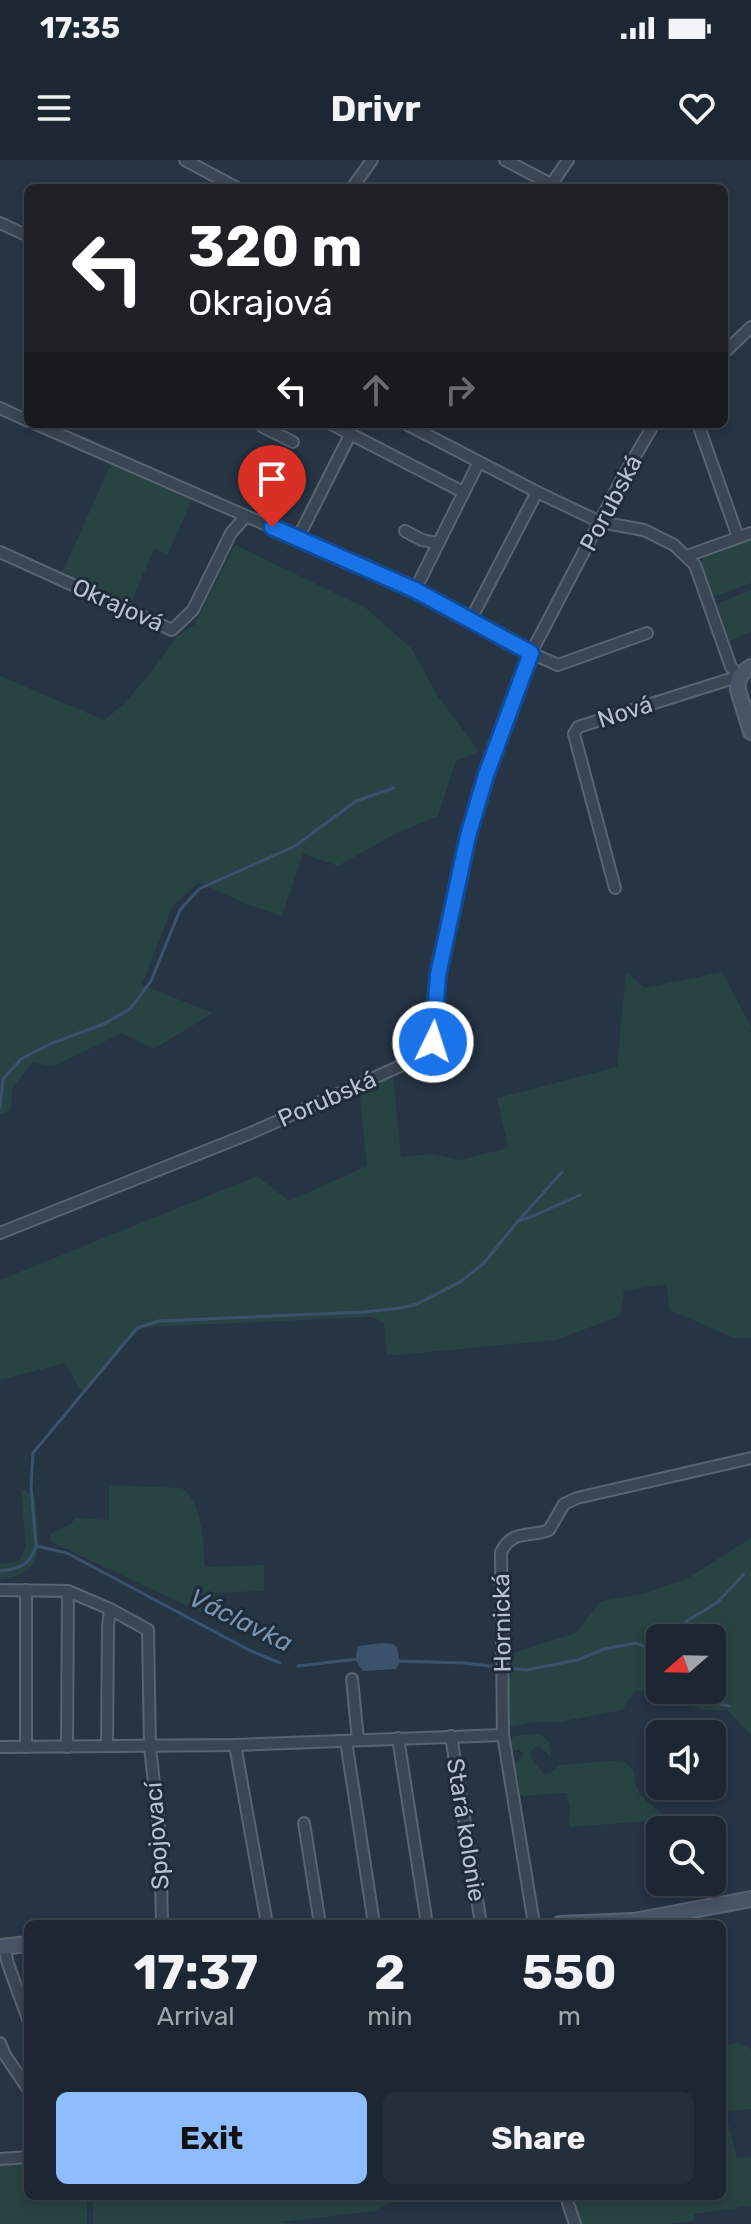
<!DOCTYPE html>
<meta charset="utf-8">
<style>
:root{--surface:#1c2733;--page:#252f3b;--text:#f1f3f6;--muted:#a0a5ac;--line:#3a444e;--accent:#8dbdfc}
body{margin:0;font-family:Rubik,sans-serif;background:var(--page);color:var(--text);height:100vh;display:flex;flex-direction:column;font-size:30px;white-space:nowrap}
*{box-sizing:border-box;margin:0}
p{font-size:26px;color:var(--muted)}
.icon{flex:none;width:44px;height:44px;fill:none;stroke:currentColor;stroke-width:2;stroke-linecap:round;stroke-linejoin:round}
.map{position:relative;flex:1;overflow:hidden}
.side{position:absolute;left:24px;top:1760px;width:702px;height:280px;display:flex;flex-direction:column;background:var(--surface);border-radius:12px;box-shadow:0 4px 12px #0003,0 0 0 2px var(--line)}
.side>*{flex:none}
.hud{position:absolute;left:24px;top:24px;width:704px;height:244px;border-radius:12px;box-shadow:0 4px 12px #0003,0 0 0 2px var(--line);background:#202124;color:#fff;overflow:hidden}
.needle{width:52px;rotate:250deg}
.fabs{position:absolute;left:646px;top:1464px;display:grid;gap:16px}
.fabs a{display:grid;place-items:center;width:80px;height:80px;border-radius:12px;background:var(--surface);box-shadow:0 4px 12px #0003,0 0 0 2px var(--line);font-size:40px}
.pin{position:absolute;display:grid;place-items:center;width:68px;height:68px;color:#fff;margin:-82px -34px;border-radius:50% 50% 50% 0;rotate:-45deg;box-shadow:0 0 8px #0007}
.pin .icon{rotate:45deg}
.me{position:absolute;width:88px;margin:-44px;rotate:4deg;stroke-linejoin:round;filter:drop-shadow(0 0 6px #0008)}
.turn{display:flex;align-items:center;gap:28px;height:168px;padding:0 32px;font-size:36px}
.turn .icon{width:104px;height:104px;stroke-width:2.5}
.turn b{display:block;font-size:56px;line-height:68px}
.lanes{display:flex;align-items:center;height:76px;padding:0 32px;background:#0003;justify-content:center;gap:40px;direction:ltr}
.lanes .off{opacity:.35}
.eta{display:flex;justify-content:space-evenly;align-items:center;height:136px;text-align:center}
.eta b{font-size:48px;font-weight:700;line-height:56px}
.primary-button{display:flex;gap:16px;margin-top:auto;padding:16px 32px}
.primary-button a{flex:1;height:92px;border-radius:12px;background:var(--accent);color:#111;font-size:32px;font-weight:700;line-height:92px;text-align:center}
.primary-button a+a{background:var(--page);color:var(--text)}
.status{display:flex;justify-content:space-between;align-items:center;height:56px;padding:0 40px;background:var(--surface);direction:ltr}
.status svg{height:22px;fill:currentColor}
header{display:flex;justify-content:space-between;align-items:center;height:104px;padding:0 32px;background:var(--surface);font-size:36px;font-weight:700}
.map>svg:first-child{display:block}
</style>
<div class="status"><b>17:35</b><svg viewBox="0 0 49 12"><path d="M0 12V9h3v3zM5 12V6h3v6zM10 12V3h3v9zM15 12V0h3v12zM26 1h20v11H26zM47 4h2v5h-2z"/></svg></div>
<header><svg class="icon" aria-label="menu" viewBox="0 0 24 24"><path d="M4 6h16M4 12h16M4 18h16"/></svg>Drivr<svg class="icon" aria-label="heart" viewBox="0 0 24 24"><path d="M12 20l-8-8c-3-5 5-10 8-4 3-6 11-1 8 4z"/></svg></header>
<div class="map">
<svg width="751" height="2064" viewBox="0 0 751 2064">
<rect width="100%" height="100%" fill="#263444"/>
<g fill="#284344">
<polygon points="111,304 193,337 168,394 154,389 128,449 61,415"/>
<path d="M751 376V423L716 436 713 435C708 422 697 405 704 393Z"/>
<polygon points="235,385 366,448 412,489 437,535 479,591 456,601 438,656 395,674 338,706 303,694 282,756 246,744 199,722 172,747 142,825 213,853 154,889 122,873 54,906 32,903 13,927 10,951 0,955 0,516 104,560 124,544 152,511 176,477 195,464"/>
<polygon points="751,430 751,472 730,481 717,446 721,442"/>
<polygon points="626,811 644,828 722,812 751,867 751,1178 734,1178 670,1150 666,1124 624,1131 620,1156 556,1180 398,1195 387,1195 384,1163 373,1157 151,1167 143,1168 136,1173 85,1233 78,1226 65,1203 0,1220 0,1120 257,1016 289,1041 367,1006 359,928 393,914 401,997 432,994 459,1000 508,988 497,938 617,907"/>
<path d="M109 1325 181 1328C202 1338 204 1386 205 1407L264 1405V1431L216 1433 211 1457 51 1382 50 1374 71 1364 75 1358 109 1360Z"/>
<path d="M21 1328 35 1337C37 1376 52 1415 0 1419V1404L19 1401 26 1387Z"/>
<path d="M751 1378V1575L727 1550C698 1552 686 1546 662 1530H712V1478H660V1529L635 1531 622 1550 560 1562H533L508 1567 506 1531 515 1492 576 1473 601 1441 642 1434 688 1418Z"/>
<path d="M540 1574 549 1582 551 1597 539 1586C519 1593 539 1606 544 1614H549L560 1605 622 1600 634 1611C637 1640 643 1636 662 1654L664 1660 569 1667 570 1645 566 1633 520 1636 518 1617 513 1602 521 1599 523 1594 519 1589 511 1592V1579L514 1576Z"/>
<polygon points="737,1883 751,1889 751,1949 725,1951 737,1998 751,1997 751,2046 694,2054 694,2061 668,2064 581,2064 578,2055 575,2036 722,2036 722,1886"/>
<polygon points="28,1999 28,2036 87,2036 87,2064 0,2064 0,2001"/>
<polygon points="93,2036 163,2036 173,2039 171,2036 248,2036 254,2039 320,2040 333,2036 402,2036 375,2051 281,2062 293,2064 93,2064"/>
</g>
<path fill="#3b526d" d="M383 1483 393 1484 397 1487 400 1502 396 1509 363 1511C355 1503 355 1497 358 1486Z"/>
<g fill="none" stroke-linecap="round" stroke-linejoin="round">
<g stroke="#3b526d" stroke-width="3">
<polyline points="0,947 3,919 21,899 50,884 106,863 131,848 151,821 180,750 199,729 295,686 356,641 394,628"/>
<polyline points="519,1060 562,1012"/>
<polyline points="36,1386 31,1327 33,1293 137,1168 159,1161 364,1152 401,1148 417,1144 460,1122 483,1104 518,1061 531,1057 580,1035"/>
<path d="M0 1411C19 1409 30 1406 36 1386L67 1393 249 1490 280 1503"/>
<polyline points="668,1478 677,1467 718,1442 744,1414"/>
<polyline points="397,1501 464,1503 526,1510 578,1500 604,1489 636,1483 652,1490"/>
<polyline points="658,1503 660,1514"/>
<polyline points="298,1506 358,1499"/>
<polyline points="698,1540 729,1546"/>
</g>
<g stroke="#586470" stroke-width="14">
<g id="street">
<polyline points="185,0 237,28"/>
<polyline points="505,0 547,22 553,22 568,0"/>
<polyline points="352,28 372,0"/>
<polyline points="0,63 28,76"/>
<polyline points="724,193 751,167"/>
<polyline points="0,248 28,261"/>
<polyline points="36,264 415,430 531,493 558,505 647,473"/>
<polyline points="264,264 263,267 293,282"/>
<polyline points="331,264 463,332"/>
<polyline points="406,264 537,332 600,362 644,370 674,385 695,405 731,507 740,516 578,567 574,574 615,728"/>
<polyline points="698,264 738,377"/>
<polyline points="405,371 422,380 437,383"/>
<polyline points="298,378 350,275"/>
<polyline points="0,392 172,470 193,450 231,373 246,356"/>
<polyline points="687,396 751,373"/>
<polyline points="415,430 479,302"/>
<polyline points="471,459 537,332"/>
<polyline points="0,1073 251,973 427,894 433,882 438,815 468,676 486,615 531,493 624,315 654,264"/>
<polyline points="0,1430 68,1431 110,1449 148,1470 150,1587 160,1677 162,1764"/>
<polyline points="352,1519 358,1580"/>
<polyline points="451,1576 481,1764"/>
<polyline points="398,1578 427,1764"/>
<polyline points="346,1581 374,1764"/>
<polyline points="235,1585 267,1764"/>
<polyline points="107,1586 108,1466 110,1449"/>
<polyline points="0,1587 235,1585 503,1575"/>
<polyline points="26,1587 26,1430"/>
<polyline points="67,1587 68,1431"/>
<polyline points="304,1663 320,1764"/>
<path d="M534 1764 503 1575 501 1392C513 1369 528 1378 549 1370L564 1344 577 1338 751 1298"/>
<polyline points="4,1786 8,1804 28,1859"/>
<polyline points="0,1883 5,1895 28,1929"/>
<polyline points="0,1999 28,1997"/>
<polyline points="569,2036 568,2043 575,2064"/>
</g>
</g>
<g stroke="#586470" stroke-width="18">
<g id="secondary">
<path d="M751 507C741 513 737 518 738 530L751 572"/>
<polyline points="560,1764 634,1761 751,1739"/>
<polyline points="0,1787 28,1784"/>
</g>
</g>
<use href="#street" stroke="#3a4653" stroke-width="10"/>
<use href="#secondary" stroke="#485566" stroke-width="14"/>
</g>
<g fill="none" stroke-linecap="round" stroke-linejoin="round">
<g stroke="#114b97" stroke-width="20">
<polyline id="route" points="272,367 415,430 531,493 486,615 468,676 438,815 433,882"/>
</g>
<use href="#route" stroke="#1a73e8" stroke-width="14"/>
</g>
<g text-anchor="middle" stroke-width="6" stroke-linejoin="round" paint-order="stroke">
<g font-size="24" fill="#b7c1cd" stroke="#1f2b38">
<text transform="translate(611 343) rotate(-62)" y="8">Porubská</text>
<text transform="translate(118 445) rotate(24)" y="8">Okrajová</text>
<text transform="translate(625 552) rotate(-18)" y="8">Nová</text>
<text transform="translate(327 939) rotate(-24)" y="8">Porubská</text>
<text transform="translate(502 1463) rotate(-91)" y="8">Hornická</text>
<text transform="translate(466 1670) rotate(81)" y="8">Stará kolonie</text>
<text transform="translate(157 1676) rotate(-94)" y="8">Spojovací</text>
</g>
<g font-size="26" font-style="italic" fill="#7693b1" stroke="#1f2b38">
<text transform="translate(241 1460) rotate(26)" y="9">Václavka</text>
</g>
</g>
</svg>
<div class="fabs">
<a><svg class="needle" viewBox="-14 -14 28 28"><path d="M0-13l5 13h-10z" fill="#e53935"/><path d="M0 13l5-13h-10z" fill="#a0a5ac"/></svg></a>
<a><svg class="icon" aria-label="sound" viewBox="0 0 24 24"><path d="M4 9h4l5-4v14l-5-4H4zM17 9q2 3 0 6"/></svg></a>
<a><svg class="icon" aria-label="search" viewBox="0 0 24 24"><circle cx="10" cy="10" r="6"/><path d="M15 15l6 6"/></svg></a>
</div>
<div class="pin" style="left:272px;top:367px;background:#d93025"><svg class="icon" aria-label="arrive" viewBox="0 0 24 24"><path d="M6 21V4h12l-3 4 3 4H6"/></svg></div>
<svg class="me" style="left:433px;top:882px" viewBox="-20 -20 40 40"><circle r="17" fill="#1a73e8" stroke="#fff" stroke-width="3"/><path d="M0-11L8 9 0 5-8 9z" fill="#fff"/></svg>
<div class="hud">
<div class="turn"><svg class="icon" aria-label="left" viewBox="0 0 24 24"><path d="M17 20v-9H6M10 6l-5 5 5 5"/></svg><div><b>320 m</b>Okrajová</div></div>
<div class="lanes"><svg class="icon" aria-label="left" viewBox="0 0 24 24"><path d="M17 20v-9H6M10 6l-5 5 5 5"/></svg><svg class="icon off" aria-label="ahead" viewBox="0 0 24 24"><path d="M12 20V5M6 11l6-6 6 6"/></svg><svg class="icon off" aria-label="right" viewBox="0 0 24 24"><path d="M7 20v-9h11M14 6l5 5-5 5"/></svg></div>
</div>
<section class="side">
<div class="eta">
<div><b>17:37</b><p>Arrival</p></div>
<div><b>2</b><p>min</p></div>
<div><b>550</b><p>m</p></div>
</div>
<div class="primary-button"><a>Exit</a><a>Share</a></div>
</section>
</div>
